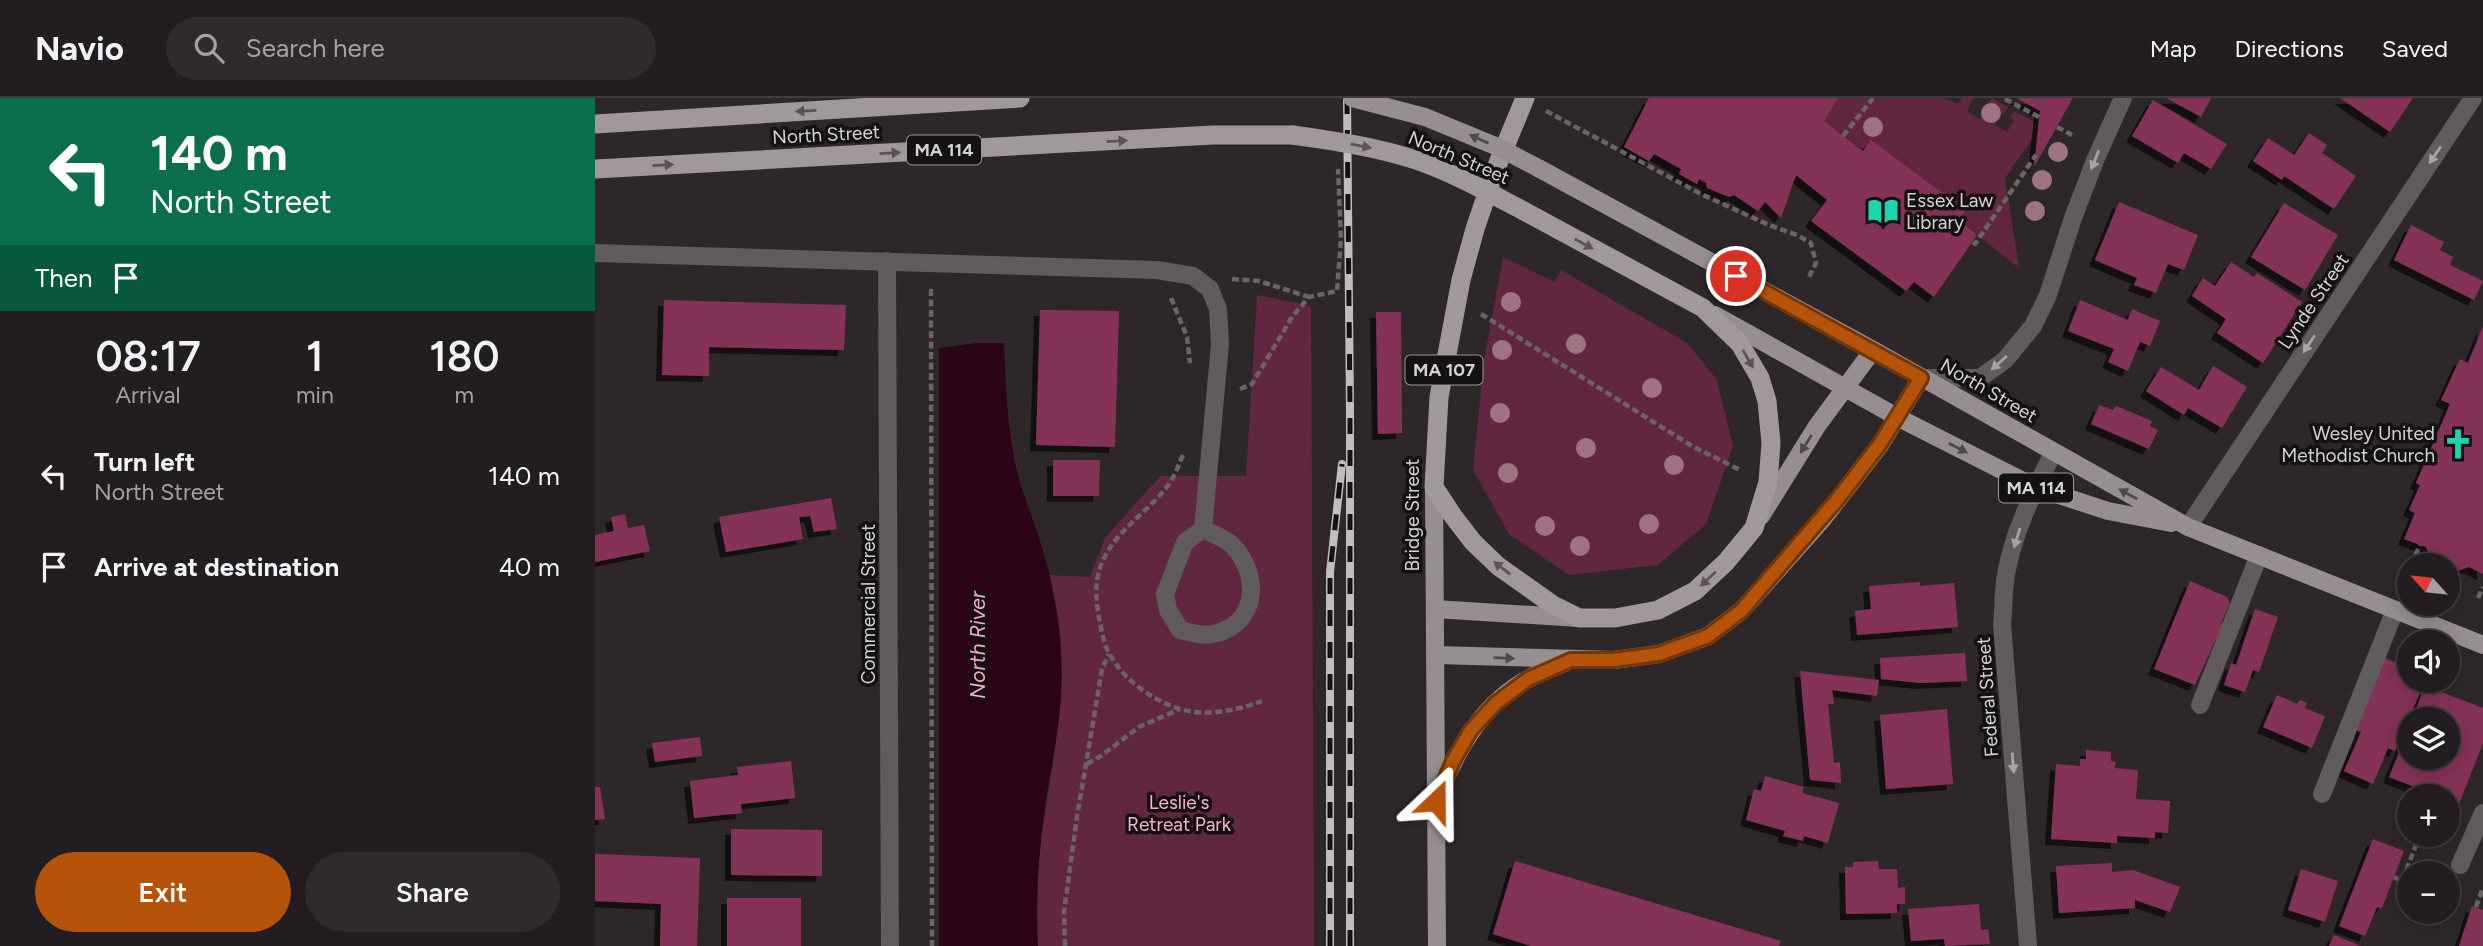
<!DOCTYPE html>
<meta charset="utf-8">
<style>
:root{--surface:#221d20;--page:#2e2a2d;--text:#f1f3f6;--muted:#a2a2a5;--line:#3f3b3e;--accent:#b45309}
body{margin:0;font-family:Figtree,sans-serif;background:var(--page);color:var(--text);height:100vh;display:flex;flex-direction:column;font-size:26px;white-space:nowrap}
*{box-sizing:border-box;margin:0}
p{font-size:23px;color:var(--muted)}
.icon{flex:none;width:38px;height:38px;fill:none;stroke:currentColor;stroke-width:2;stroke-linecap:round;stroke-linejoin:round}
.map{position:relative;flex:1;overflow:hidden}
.drawer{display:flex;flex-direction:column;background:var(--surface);width:595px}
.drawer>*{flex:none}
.hud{background:#0b6e4f;color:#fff;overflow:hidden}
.needle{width:46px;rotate:297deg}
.controls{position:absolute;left:1802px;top:455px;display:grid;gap:14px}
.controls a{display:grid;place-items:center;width:63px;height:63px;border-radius:50%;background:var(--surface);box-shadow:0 4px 18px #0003,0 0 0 2px var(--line);font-size:35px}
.pin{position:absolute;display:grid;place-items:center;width:60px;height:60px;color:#fff;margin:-30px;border:4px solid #fff;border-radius:50%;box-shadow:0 2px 7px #0007}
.me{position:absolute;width:77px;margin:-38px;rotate:23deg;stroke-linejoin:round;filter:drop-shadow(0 0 5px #0008)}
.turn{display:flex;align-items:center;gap:24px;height:147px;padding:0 35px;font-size:32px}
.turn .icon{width:91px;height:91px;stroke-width:2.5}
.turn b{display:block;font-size:49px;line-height:60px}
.then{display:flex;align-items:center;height:66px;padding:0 35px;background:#0003;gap:14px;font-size:26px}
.eta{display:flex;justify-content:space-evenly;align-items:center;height:119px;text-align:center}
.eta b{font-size:42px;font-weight:600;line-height:49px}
.action{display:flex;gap:14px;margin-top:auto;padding:14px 35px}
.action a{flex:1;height:80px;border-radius:42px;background:var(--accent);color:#fff;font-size:28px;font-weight:600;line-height:80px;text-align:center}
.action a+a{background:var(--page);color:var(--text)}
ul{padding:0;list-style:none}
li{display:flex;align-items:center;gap:21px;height:91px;padding:0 35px}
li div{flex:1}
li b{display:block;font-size:26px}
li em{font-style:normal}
header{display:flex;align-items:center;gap:42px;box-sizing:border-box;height:98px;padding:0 35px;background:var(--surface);border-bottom:2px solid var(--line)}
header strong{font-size:33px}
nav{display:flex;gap:38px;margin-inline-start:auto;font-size:24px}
.search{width:490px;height:63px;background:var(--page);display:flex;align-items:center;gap:18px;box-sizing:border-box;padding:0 24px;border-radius:38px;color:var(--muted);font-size:26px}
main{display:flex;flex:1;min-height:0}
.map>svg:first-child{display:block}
</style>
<header>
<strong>Navio</strong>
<div class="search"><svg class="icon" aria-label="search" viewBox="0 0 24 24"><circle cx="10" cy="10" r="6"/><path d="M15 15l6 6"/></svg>Search here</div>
<nav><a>Map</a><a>Directions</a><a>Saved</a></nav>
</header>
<main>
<section class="drawer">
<div class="hud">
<div class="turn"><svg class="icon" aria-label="left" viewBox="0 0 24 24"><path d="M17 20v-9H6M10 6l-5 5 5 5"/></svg><div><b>140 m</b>North Street</div></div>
<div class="then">Then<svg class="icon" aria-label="arrive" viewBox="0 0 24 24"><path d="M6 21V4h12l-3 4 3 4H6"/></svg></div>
</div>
<div class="eta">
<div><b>08:17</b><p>Arrival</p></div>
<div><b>1</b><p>min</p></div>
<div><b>180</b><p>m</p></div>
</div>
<ul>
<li><svg class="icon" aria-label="left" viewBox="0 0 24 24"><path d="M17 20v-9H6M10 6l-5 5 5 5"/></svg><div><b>Turn left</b><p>North Street</p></div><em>140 m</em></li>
<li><svg class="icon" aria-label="arrive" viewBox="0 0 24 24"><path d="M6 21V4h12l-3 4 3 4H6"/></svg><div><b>Arrive at destination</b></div><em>40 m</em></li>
</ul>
<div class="action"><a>Exit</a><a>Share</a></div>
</section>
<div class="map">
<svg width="1888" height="848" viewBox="0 0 1888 848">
<defs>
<filter id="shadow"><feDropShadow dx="-6" dy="6" stdDeviation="0" flood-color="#0009"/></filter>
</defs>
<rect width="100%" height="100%" fill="#2e272a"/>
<g fill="#612741">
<polygon points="1243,0 1349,0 1363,6 1367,0 1378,0 1372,13 1385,21 1397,0 1413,9 1409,16 1406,15 1400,27 1412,34 1419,22 1415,20 1419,13 1438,23 1438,40 1410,80 1424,170 1364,122 1229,23"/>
<polygon points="908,159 959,184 966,172 1092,245 1122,282 1138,348 1111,426 1063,467 974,477 914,436 878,372 889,262"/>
<path d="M662 197 716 208 719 848H443C441 824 440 798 442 773 452 675 485 575 453 477L495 479 510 440 565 378H651Z"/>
</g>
<path fill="#2c0317" d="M382 245H409C411 289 412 335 423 377 429 399 438 421 445 443 457 479 464 519 466 557 469 604 461 644 453 689 445 742 440 795 443 848H344V250Z"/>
<g fill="#853359" filter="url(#shadow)">
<polygon points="1054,0 1243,0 1229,23 1268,53 1276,42 1370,112 1364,122 1382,137 1339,199 1319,184 1311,193 1216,123 1232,102 1201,77 1186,120 1170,104 1163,113 1139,97 1134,99 1112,90 1111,85 1104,81 1102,86 1084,76 1086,71 1059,56 1054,63 1029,49"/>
<polygon points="1421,0 1478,0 1439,69 1445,13"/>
<polygon points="1571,0 1616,0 1606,19"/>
<polygon points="1745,0 1818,0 1795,34"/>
<polygon points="1558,2 1632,46 1616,71 1589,55 1583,65 1537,38"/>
<polygon points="1714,35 1732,47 1727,55 1761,78 1739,111 1689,78 1687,82 1658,63 1673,40 1699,57"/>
<polygon points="1524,104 1603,137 1589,172 1573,166 1561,195 1539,187 1542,180 1500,162"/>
<polygon points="1689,105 1743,137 1710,192 1656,159"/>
<polygon points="1816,127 1849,144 1845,152 1858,159 1855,167 1888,183 1879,202 1799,162"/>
<polygon points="1636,164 1659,179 1662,175 1707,204 1668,265 1622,235 1631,221 1597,198 1608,180 1620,188"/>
<polygon points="69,202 251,207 249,252 114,249 114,278 67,277"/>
<polygon points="1485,202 1533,222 1537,211 1565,223 1555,248 1545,244 1533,273 1513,264 1519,251 1473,233"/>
<polygon points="445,212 524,213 520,349 441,347"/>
<polygon points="781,214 806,214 807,335 783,336"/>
<polygon points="1888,228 1888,476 1874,469 1853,476 1853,467 1838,467 1831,449 1809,441 1820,415 1814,412 1825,387 1821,385 1855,306 1846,302 1865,261 1873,265"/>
<polygon points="1618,268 1652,289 1627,330 1593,310 1589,317 1551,293 1566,269 1604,292"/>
<polygon points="1504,307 1518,312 1521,308 1557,323 1555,328 1563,332 1554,351 1496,326"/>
<polygon points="458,362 505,362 504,398 458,398"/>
<polygon points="236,400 242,431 219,434 215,418 204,419 208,441 131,454 124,419"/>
<polygon points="30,416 33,430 49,427 55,453 0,464 0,437 19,433 16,419"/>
<polygon points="1595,483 1632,499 1635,505 1627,523 1628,531 1620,543 1600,587 1559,571"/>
<polygon points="1325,484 1325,488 1359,485 1363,529 1262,537 1260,513 1276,511 1274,488"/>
<polygon points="1660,511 1683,519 1664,574 1658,572 1650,594 1629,587 1636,565 1641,567"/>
<polygon points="1370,555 1372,583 1326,585 1286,581 1285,560"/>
<polygon points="1790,560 1815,571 1815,583 1830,583 1800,653 1793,650 1778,686 1749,673 1766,634 1760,632"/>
<polygon points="1205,573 1284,582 1282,598 1237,592 1239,606 1233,606 1239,665 1245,664 1246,685 1215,682"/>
<polygon points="1830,588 1888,610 1888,645 1864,706 1853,702 1853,698 1843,698 1794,679 1815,627 1815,660 1853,660 1853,621 1817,621"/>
<polygon points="1682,597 1702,606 1705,602 1712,605 1710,610 1730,618 1717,650 1668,629"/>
<polygon points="1352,611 1358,686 1291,691 1285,617"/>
<polygon points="105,639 107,658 60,664 57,645"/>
<polygon points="1491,652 1516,654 1516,663 1521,664 1520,670 1543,672 1541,701 1575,703 1573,735 1560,734 1560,740 1522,738 1522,745 1456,741 1461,666 1485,668 1485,661 1491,661"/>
<polygon points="196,663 200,700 146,706 147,715 99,720 95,683 143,677 142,669"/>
<polygon points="1170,678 1209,689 1207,695 1244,705 1233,745 1209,738 1208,743 1188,738 1190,733 1151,722 1159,691 1166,693"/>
<polygon points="0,689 5,689 10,721 0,722"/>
<polygon points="136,731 227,732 227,778 136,777"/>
<polygon points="1778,741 1809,753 1787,810 1782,809 1770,838 1744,828"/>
<polygon points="0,756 105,760 102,848 65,848 66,806 0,803"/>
<polygon points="920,763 1186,843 1184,848 936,848 898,836"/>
<polygon points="1283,763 1284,771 1302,771 1303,790 1310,789 1310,806 1302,806 1302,815 1251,816 1250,769 1258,769 1258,764"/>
<polygon points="1517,765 1517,774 1538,772 1585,789 1575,814 1540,802 1540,810 1464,815 1461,768"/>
<polygon points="1706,771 1743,783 1730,824 1693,812"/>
<rect x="132" y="800" width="74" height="48"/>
<polygon points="1384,806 1386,832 1393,831 1395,846 1350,848 1349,841 1316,843 1313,811"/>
<polygon points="1877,808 1888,812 1888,848 1864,848"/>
<polygon points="1739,837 1766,848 1734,848"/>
</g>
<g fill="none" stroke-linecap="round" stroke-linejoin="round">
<g stroke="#6b6467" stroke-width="4.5" stroke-dasharray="7 3.5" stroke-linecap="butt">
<polyline points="1410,1 1444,19"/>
<polyline points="951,13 1106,96 1174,127 1202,137 1216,145 1221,165 1213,181"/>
<polyline points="1462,29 1477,37"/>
<polyline points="1248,38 1278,0"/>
<polyline points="1378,144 1380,146 1441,57"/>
<polyline points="637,181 664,183 714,199"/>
<polyline points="336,191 337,848"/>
<polyline points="576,200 592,239 595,265"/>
<polyline points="886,216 1097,348 1145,372"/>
<polyline points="645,291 657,286 697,219 714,199 742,193 746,140 743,71"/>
<path d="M588 357C583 368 579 381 571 390 549 418 520 432 506 467 499 485 501 506 505 525 507 534 509 546 514 555 529 584 567 610 599 614 622 616 647 611 667 603"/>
<polyline points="1816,467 1825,447"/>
<polyline points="1814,473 1815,470"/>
<polyline points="1883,500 1888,489"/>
<polyline points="492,666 506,658 544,629 585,611"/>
<polyline points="1799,779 1807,783 1823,742"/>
<polyline points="1881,809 1888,790"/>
<polyline points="470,848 469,814 482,719 507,571 514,556"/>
</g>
<g stroke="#605c5d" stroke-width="18">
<polyline points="1605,607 1664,457"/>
<polyline points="1727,696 1800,512"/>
<polyline points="1865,767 1888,715"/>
</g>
<g stroke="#605c5d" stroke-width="18">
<path d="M0 155 562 172 598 178 615 191 623 211 625 246 608 431C617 436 630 440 637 447 664 474 665 523 622 535 610 539 597 535 585 532L573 512 570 496 590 444 608 431"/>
<polyline points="292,163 295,848"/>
<polyline points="1593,429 1878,0"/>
<path d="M1433 848 1407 526C1409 509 1408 492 1411 477 1418 434 1439 393 1458 355"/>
</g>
<polyline stroke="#605c5d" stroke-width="18" points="1326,280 1385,280 1410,262 1438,228 1453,197 1478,120 1501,60 1528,0"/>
<g stroke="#968e91" stroke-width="18">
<polyline points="945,71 1278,252 1593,429 1888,547"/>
<polyline points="1120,217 1302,319 1440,389 1513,413 1576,425"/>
<polyline points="839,389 842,848"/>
<polyline points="1166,418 1222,328 1278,252"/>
<polyline points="840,511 984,520"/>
<polyline points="841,557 1019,562 1064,556 1113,538 1146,513 1227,422 1285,347 1326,280"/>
<path d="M845 693C864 648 890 603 935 580 946 574 958 570 970 565"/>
</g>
<g stroke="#a0989b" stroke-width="19">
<polyline points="0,26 425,0"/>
<polyline points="0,71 618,37 698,37"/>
<polyline points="929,113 1108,210 1145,246 1165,280 1172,303 1176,345 1173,384 1159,430 1131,464 1100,493 1063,512 1020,520 984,520 958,507 903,468 878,444 858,418 839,389 844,299 866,182 880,131 899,75 930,0"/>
</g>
<g stroke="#c1bcbd" stroke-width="8">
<g id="rail">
<polyline points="752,0 755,311 755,848"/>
<polyline points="735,848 735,474 747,366"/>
</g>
</g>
<use href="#rail" stroke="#141112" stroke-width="5" stroke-dasharray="16" stroke-linecap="butt"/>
<polyline stroke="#968e91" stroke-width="18" points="757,0 830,19 903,49 945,71"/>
<path stroke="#a0989b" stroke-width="19" d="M698 37C740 43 781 49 821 62 859 75 894 95 929 113"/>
</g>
<g fill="#9e7383">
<circle cx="1396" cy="15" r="10"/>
<circle cx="1278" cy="29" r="10"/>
<circle cx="1463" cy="54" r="10"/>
<circle cx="1447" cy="82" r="10"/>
<circle cx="1440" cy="113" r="10"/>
<circle cx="916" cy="204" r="10"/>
<circle cx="981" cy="246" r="10"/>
<circle cx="907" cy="252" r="10"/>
<circle cx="1057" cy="290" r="10"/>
<circle cx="905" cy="315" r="10"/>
<circle cx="991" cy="350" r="10"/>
<circle cx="1079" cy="367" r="10"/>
<circle cx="913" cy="375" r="10"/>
<circle cx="1054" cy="426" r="10"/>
<circle cx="950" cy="428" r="10"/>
<circle cx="985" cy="448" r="10"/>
</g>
<defs><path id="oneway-solid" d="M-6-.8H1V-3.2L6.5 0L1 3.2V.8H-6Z" transform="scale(1.75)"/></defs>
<g fill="#5a5456">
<use href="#oneway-solid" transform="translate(211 13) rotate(177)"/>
<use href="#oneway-solid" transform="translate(522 43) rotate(-3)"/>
<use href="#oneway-solid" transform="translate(766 48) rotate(11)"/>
<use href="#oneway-solid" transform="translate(295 55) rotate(-3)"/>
<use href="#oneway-solid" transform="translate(68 67) rotate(-3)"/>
<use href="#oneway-solid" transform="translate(989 146) rotate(28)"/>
<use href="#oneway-solid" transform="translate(1153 261) rotate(60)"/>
<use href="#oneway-solid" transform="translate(907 470) rotate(-142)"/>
<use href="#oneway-solid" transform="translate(1113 481) rotate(137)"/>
</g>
<g fill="#4e494b">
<use href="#oneway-solid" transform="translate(884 41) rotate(-156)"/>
<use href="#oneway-solid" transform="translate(1211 346) rotate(122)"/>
<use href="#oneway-solid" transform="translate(1363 350) rotate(27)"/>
<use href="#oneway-solid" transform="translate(1533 396) rotate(-151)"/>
<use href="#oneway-solid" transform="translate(909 560) rotate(2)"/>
</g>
<g fill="#a7a2a3">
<use href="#oneway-solid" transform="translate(1840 57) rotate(124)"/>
<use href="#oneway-solid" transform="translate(1500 62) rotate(112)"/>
<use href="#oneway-solid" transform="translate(1714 246) rotate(124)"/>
<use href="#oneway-solid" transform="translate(1404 265) rotate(138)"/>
<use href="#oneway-solid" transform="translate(1422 440) rotate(107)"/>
<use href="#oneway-solid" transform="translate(1418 665) rotate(85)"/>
</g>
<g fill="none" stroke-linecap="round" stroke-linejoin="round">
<g stroke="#753606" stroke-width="18">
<polyline id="route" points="841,703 858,663 876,632 901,605 933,581 976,562 1019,562 1064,556 1113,538 1146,513 1241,403 1285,346 1326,280 1141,178"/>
</g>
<use href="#route" stroke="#b45309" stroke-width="12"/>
</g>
<defs>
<g id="library-bare" transform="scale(2.415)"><path d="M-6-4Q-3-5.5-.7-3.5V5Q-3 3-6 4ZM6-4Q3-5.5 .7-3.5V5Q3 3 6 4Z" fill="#1bd5b1" stroke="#141112" stroke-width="2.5" paint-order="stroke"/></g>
<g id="church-bare" transform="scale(2.415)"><path d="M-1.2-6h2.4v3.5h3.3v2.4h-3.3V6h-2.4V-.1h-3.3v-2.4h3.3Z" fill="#1bd5b1" stroke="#141112" stroke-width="2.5" paint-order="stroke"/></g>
</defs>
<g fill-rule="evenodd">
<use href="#library-bare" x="1288" y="113"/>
<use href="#church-bare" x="1863" y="346"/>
</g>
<g text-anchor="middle" stroke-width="7" stroke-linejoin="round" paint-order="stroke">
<g fill="#141112" stroke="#9c9798" stroke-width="2">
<rect x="312" y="37.5" width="74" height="29" rx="5"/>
<rect x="810.5" y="257.5" width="77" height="29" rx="5"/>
<rect x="1404" y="375.5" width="74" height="29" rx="5"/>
</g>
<g font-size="18" font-weight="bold" fill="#d6d1d2">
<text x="349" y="58">MA 114</text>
<text x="849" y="278">MA 107</text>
<text x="1441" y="396">MA 114</text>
</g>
<g font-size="19" fill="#d6d1d2" stroke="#141112">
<text transform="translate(231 36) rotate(-3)" y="7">North Street</text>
<text transform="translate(864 59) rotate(23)" y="7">North Street</text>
<text transform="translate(1718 203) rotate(-56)" y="7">Lynde Street</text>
<text transform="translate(1394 292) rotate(30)" y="7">North Street</text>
<text transform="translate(817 417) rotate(-90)" y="7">Bridge Street</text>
<text transform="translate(273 506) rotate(-90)" y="7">Commercial Street</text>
<text transform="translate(1392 599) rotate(-94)" y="7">Federal Street</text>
</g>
<g font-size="19" fill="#d6d1d2" stroke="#141112" text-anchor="start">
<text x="1311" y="109">Essex Law<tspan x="1311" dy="22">Library</tspan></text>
<text x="1840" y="342" text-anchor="end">Wesley United<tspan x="1840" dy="22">Methodist Church</tspan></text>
</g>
<g font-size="19" fill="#f9b1cc" stroke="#141112">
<text x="584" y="711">Leslie's<tspan x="584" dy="22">Retreat Park</tspan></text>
</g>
<g font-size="21" font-style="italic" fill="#f2abc6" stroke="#141112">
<text transform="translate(383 547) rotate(-90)" y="7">North River</text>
</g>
</g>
</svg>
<div class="controls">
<a><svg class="needle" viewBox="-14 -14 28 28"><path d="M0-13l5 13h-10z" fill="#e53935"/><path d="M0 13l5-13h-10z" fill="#a2a2a5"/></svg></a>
<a><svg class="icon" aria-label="sound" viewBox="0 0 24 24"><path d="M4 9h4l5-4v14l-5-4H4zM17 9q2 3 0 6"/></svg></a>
<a><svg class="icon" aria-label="layers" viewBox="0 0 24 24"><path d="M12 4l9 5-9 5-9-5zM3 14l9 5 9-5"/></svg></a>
<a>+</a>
<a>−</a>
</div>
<div class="pin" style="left:1141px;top:178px;background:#d93025"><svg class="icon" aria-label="arrive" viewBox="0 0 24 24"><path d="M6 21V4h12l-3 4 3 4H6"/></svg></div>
<svg class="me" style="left:841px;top:703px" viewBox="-20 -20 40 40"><path d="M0-17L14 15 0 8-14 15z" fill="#b45309" stroke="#fff" stroke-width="4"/></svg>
</div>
</main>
